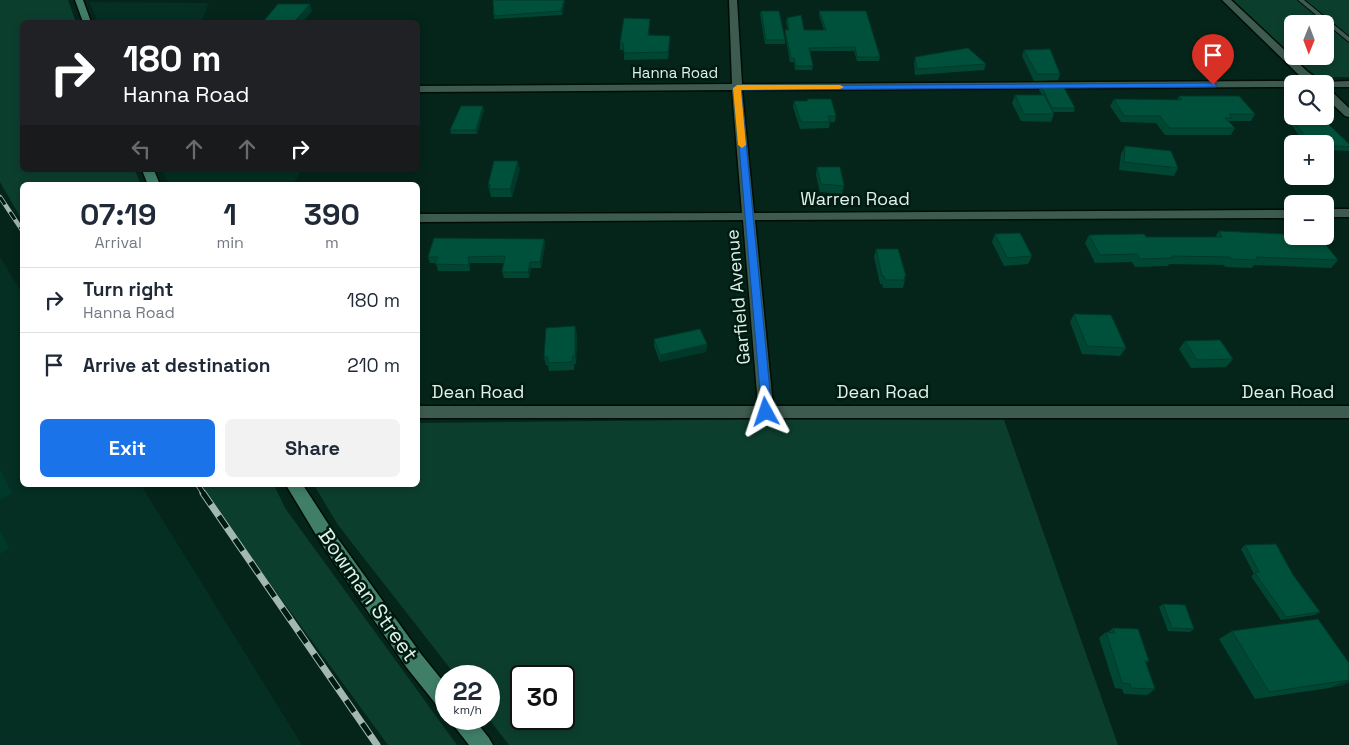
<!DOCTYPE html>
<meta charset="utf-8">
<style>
:root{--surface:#fff;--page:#f2f2f3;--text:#1f2937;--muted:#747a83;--line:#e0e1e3;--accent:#1a73e8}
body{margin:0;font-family:"Space Grotesk",sans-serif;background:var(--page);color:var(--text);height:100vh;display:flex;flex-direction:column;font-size:19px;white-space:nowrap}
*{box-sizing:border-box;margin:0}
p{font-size:16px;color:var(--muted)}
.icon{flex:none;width:28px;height:28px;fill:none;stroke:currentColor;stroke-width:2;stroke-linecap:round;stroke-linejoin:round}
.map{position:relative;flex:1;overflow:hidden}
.details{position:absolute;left:20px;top:182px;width:400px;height:305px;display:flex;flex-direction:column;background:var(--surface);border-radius:8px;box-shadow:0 2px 8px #0003}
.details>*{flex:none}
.guide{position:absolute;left:20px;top:20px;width:400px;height:152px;border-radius:8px;box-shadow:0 2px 8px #0003;background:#202124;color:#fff;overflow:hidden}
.needle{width:32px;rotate:181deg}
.fabs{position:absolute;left:1284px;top:15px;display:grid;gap:10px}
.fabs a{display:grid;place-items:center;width:50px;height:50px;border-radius:8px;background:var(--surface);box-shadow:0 2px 8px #0003;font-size:25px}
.speed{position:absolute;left:435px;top:665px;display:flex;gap:10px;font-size:25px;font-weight:700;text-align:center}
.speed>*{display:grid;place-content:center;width:65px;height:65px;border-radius:50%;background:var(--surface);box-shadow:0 2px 8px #0003;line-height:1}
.speed small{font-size:12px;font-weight:400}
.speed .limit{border:2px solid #111;border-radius:8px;background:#fff;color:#111}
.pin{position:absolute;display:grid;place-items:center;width:42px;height:42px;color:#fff;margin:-51px -21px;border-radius:50% 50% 50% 0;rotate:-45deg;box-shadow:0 0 5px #0007}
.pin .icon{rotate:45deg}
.me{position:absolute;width:55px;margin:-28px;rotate:355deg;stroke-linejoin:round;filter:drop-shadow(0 0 4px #0008)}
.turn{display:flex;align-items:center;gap:18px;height:105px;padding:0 20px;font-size:22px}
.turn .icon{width:65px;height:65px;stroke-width:2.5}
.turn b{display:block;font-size:35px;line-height:42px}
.lanes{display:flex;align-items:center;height:48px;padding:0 20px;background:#0003;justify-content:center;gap:25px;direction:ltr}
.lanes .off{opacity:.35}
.eta{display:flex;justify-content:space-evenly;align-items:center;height:85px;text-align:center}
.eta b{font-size:30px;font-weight:600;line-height:35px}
.button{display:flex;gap:10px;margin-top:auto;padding:10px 20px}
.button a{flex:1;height:58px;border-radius:8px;background:var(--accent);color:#fff;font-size:20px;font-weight:600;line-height:58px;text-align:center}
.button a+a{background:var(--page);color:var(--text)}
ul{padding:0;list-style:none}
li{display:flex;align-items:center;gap:15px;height:65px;padding:0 20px;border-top:1px solid var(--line)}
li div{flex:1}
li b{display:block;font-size:19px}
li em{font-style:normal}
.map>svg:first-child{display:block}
</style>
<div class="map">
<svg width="1349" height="745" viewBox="0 0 1349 745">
<rect width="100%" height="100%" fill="#05251a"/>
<g fill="#042f22">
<polygon points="89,2 209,3 201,22 98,22"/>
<polygon points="162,170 301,170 293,185 169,185"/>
<polygon points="0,257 22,293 22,485 141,485 302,745 0,745"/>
</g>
<g fill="#0c3e2e" fill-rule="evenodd">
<polygon points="0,0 68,0 76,22 22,22 22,170 135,170 141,185 22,185 22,220 0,182"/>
<path d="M1230 0H1349V77H1315L1307 73ZM1292 24H1325V56H1292Z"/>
<path d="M776 419 1004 420 1118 745H509L489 719V676H456L338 525 314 485H418V423ZM521 676H564V719H521Z"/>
<polygon points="198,485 274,485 285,508 457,745 388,745"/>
</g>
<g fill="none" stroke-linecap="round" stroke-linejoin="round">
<g stroke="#000d06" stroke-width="2">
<polygon id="lane" points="1298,0 1304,0 1349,37 1349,42"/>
</g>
<g stroke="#000d06" stroke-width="3">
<g id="street">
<polygon points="729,0 737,0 742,84 1292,81 1297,84 1292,84 1292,87 742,90 754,213 1292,210 1292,218 755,220 773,406 1349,406 1349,418 418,418 418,406 758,406 743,220 418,222 418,214 742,213 732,90 418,92 418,86 732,84"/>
<polygon points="1222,0 1231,0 1308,72 1322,82 1349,81 1349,87 1325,87 1325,84 1311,84 1300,76"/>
<polygon points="1325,88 1329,89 1349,108 1349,117 1345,116 1325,97"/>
<rect x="1325" y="209" width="24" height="8"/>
</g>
</g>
<g stroke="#000d06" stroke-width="3">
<g id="secondary">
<polygon points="75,0 83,0 91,22 83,22"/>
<polygon points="142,170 154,170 160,185 148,185"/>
<polygon points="286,485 303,485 336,536 421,654 446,685 446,711 439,708 407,668 324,548"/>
<polygon points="451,719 474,719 489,738 493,745 469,745 454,726"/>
</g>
</g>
<use href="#lane" fill="#3d5c4f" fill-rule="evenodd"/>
<use href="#street" fill="#3d5c4f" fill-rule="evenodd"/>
<use href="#secondary" fill="#407e67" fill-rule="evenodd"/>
<g stroke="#a3b8b0" stroke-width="4.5">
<polyline id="rail-far2" points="0,197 22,230"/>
</g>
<g stroke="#a3b8b0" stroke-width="5.5">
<polyline id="rail-far1" points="198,485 204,494"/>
</g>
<g stroke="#a3b8b0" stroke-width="7">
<polyline id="rail" points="203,493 377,745"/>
</g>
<use href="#rail-far2" stroke="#001b11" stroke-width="3" stroke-dasharray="9" stroke-linecap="butt"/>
<use href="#rail-far1" stroke="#001b11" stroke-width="4" stroke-dasharray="11" stroke-linecap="butt"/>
<use href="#rail" stroke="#001b11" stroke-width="5" stroke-dasharray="14" stroke-linecap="butt"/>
</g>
<g fill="#004633">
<polygon points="493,0 565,0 562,15 494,19"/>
<polygon points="761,11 785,40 785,44 765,44 760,14"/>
<polygon points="819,11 880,57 879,61 857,61 854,51 810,51 813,66 812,70 795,70 794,62 790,62 785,34 785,30 788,30 786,22 787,18 804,30 824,30 819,15"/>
<polygon points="650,19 649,35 670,43 668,59 624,60 624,50 620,50 620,43"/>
<polygon points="1024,50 1060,74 1058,80 1034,81 1022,56"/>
<polygon points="915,57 986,64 984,70 915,75 914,63"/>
<polygon points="1041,86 1075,108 1074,112 1053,112 1054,114 1051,122 1021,121 1012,103 1015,95 1042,95 1039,90"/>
<polygon points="1179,96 1255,114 1251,121 1230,121 1229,122 1235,128 1231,135 1165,135 1156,123 1121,122 1110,106 1114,99 1177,100"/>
<polygon points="807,99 836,116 835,122 830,122 829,128 800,129 793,107 794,101 807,101"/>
<polygon points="484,110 477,134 451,134 450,130"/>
<polygon points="1293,120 1349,144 1349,151 1325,150 1325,144 1305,144 1291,124"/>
<polygon points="1125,146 1178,168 1174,176 1119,170 1121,154"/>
<polygon points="817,167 844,186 842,194 820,192 816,175"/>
<polygon points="520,169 512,197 491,197 488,185"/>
<polygon points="1219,231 1288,239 1338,260 1331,268 1254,265 1252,268 1225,267 1224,265 1169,264 1168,266 1135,267 1132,262 1095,263 1085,243 1089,235 1146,237 1215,237"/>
<polygon points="995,234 1032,256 1028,264 1004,266 992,242"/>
<polygon points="544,239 545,245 541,268 531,268 529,278 504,278 502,272 504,263 470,263 470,271 438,271 436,263 430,263 428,257"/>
<polygon points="876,249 906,276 903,288 883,288 882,284 880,284 874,257"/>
<polygon points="1074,314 1126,348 1120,356 1082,354 1070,322"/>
<polygon points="577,334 576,364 574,364 574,370 549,371 548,365 546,365 544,357"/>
<polygon points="654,339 707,344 706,352 660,362 654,346"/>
<polygon points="1185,341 1233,359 1226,367 1191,368 1179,349"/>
<polygon points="1245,545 1293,575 1320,612 1314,615 1281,620 1251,576 1254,574 1241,549"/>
<polygon points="1163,604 1194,629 1190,632 1168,631 1159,607"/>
<polygon points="1113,628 1149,661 1146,663 1155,689 1147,695 1124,694 1122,689 1115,688 1099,638 1106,632 1108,632"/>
<polygon points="1232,631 1349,663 1349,682 1343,685 1329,688 1255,699 1219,639"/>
</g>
<g fill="#003929">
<polygon points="564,0 565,0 562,15 561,11"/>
<polygon points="310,4 312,11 303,22 294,22"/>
<polygon points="670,36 670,43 668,59 668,52"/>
<polygon points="483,106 484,110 477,134 476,130"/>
<polygon points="518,161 520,169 512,197 510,189"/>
<polygon points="544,239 545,245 541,268 540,262"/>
<polygon points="468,257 470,263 470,271 469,265"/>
<polygon points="530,262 531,268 529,278 528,272"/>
<polygon points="575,326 577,334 576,364 575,356"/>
<polygon points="707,344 706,352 660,362 660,355"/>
<polygon points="0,469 12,493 0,500"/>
<polygon points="0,530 9,548 0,554"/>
<polygon points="1349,680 1349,682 1343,685 1329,688 1345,681"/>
</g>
<g fill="#00513b" stroke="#003929">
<polygon points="493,0 564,0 561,11 494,16"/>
<polygon points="278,4 310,4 294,22 263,22"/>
<polygon points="761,11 779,11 785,40 766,40"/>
<polygon points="819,11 866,11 880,57 857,57 855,47 809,48 813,66 796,66 794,58 791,58 785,30 789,30 787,18 801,15 804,30 826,30"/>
<polygon points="624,18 650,19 648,35 670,36 668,52 624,53 623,43 620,43"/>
<polygon points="968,48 986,64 917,69 915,57"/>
<polygon points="1050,49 1060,74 1037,74 1024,50"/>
<polygon points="1041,86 1063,86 1075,108 1052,108"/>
<polygon points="1015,95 1044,95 1054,114 1024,114"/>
<polygon points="1179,96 1239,96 1255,114 1229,114 1232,118 1225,118 1235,128 1169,128 1160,116 1124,116 1114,99 1182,100"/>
<polygon points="807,99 831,99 836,116 828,116 830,122 801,122 794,101 808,101"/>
<polygon points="461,106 483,106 476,130 450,130"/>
<polygon points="1323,119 1349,144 1349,147 1325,145 1325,144 1311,144 1293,120"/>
<polygon points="1125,146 1171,151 1178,168 1124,162"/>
<polygon points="494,161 518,161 510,189 489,189 490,184 488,185"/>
<polygon points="817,167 840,167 844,186 821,184"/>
<polygon points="1219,231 1283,234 1288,239 1321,239 1338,260 1256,257 1258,260 1231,259 1230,257 1172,256 1173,258 1140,259 1137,254 1100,255 1089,235 1144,234 1146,237 1222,237"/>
<polygon points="1020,233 1032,256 1007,258 995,234"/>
<polygon points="434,238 544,239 540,262 530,262 528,272 502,272 505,256 468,257 469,265 435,264 438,257 428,257"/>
<polygon points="876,249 898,249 906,276 904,276 905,280 885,280 884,276 882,276"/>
<polygon points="1074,314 1111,315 1126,348 1087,346"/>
<polygon points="575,326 575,356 573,356 572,362 548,363 548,357 544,357 546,328"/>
<polygon points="700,329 707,344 660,355 654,339"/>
<polygon points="1220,340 1233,359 1197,360 1185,341"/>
<polygon points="1276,544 1293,575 1320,612 1286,617 1255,573 1259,572 1245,545"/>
<polygon points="1163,604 1185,605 1194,629 1172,628"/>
<polygon points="1318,619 1349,663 1349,680 1269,692 1232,631"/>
<polygon points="1113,628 1138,629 1149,661 1145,661 1155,689 1131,688 1130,684 1122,683 1106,632 1115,633"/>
</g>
<polygon fill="#1a73e8" stroke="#114b97" points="1213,83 1216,83 1216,87 741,90 772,412 770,415 762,415 734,86"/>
<polygon fill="#f59e0b" points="737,85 840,85 844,87 840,89 741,90 746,145 742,148 738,145 733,88"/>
<g text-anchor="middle" stroke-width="5" stroke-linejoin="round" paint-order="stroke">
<g font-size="15" fill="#e0f1e9" stroke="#001b11">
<text x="675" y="78">Hanna Road</text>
</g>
<g font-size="18" fill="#e0f1e9" stroke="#001b11">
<text x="855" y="205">Warren Road</text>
<text transform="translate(738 297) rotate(-95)" y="6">Garfield Avenue</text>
<text x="478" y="398">Dean Road</text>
<text x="883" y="398">Dean Road</text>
<text x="1288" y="398">Dean Road</text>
</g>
<g font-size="21" fill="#e0f1e9" stroke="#001b11">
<text transform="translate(368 595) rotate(55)" y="7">Bowman Street</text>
</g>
</g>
</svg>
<div class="fabs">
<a><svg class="needle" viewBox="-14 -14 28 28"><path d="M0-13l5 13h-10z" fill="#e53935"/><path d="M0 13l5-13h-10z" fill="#747a83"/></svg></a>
<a><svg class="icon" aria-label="search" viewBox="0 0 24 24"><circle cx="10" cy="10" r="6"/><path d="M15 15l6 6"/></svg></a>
<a>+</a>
<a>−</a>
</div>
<div class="speed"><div>22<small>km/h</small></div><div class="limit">30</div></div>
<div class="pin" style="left:1213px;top:85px;background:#d93025"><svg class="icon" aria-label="arrive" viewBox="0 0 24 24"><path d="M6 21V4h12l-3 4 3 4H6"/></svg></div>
<svg class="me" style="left:766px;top:412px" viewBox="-20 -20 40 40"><path d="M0-17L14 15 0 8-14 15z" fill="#1a73e8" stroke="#fff" stroke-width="4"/></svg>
<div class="guide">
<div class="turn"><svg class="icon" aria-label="right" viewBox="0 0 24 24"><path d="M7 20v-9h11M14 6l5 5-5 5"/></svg><div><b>180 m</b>Hanna Road</div></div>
<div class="lanes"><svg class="icon off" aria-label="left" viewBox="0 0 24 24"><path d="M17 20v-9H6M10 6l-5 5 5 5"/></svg><svg class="icon off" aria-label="ahead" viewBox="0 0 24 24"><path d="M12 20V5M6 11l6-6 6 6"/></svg><svg class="icon off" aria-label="ahead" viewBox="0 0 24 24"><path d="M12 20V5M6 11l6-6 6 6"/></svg><svg class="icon" aria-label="right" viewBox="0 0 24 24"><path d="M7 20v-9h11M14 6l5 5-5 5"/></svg></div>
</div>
<section class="details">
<div class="eta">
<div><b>07:19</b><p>Arrival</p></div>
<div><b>1</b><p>min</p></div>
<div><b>390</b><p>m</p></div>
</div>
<ul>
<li><svg class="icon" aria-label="right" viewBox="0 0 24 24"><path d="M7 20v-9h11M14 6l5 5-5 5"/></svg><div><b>Turn right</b><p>Hanna Road</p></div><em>180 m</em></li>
<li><svg class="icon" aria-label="arrive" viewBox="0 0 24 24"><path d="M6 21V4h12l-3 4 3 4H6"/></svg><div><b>Arrive at destination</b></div><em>210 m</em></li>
</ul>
<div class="button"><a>Exit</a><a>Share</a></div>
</section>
</div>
